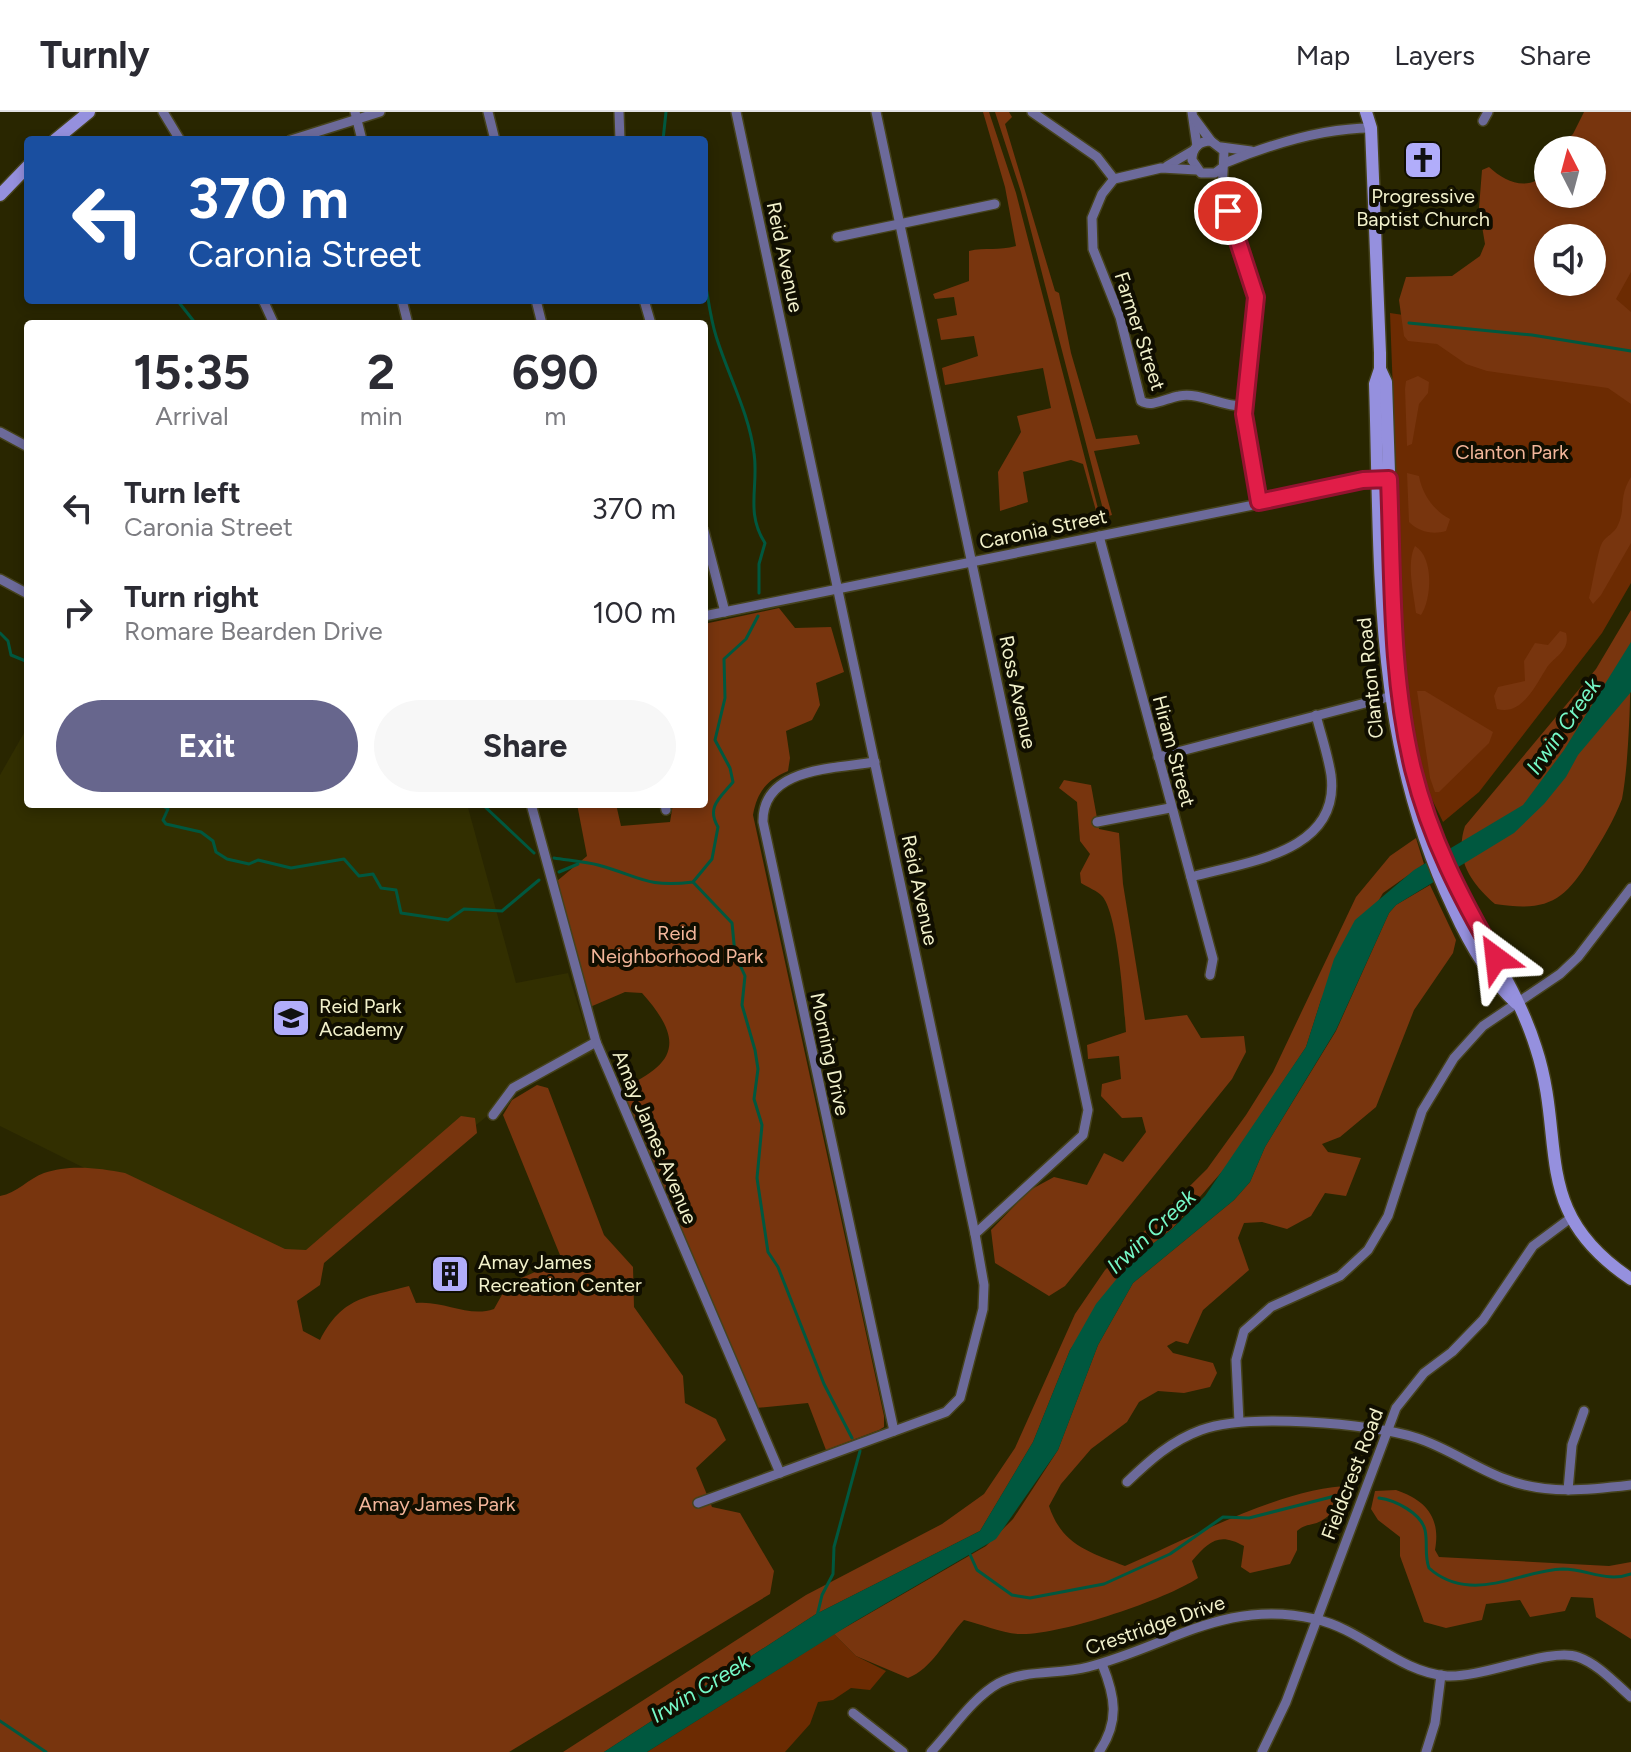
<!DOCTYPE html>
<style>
:root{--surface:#fff;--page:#f7f7f7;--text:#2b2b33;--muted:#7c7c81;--line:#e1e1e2;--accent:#67668d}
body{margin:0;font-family:Figtree,sans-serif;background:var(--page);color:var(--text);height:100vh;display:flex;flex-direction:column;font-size:30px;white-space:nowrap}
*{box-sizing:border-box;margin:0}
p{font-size:26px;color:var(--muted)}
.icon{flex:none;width:44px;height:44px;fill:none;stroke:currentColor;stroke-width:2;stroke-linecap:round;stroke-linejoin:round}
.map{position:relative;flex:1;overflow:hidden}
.side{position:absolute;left:24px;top:208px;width:684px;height:488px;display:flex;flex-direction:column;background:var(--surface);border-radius:8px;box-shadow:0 4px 12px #0003}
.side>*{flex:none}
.top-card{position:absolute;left:24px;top:24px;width:684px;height:168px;border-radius:8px;box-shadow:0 4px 12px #0003;background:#1a4fa0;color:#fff;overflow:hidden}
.needle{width:52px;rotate:354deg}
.controls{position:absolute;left:1534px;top:24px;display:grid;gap:16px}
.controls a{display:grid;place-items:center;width:72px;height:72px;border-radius:50%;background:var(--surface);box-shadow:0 4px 12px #0003;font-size:40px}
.pin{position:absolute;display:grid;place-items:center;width:68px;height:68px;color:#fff;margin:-34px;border:4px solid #fff;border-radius:50%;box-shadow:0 2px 8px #0007}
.me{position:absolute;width:88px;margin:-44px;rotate:330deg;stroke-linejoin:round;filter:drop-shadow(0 0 6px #0008)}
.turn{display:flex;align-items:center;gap:28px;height:168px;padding:0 32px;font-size:36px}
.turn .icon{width:104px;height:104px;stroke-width:2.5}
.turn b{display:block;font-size:56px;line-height:68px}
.eta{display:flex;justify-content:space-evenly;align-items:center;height:136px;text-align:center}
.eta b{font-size:48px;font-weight:700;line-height:56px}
.cta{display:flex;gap:16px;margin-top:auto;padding:16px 32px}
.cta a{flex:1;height:92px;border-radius:48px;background:var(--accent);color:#fff;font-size:32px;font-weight:700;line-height:92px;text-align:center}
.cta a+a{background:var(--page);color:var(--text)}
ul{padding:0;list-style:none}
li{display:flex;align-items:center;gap:24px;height:104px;padding:0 32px}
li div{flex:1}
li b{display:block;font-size:30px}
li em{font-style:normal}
header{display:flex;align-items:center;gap:48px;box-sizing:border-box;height:112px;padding:0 40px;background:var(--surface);border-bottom:2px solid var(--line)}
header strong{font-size:38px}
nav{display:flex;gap:44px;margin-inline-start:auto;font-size:28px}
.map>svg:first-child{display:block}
</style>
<header>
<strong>Turnly</strong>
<nav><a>Map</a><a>Layers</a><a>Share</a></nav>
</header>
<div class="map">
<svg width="1631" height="1640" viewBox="0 0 1631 1640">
<rect width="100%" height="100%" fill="#292600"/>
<polygon fill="#322f00" points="28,614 28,692 467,692 516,871 568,861 593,941 522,976 293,1160 0,1014 0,663"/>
<g fill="#6c2b02">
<polygon points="1631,138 1631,471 1602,521 1479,680 1443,710 1422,667 1404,573 1390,201 1571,228"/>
<polygon points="834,1522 856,1544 886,1559 870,1578 851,1576 833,1588 818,1590 810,1612 785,1640 647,1640"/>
</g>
<g fill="#78350e" fill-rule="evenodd">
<path d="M983 0H989L1016 81 1101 408 1098 406 1083 352 1071 348 1023 360 1028 390 1000 399 998 360 1021 320 1017 304 1051 296 1043 256 945 273 942 256 978 244 974 224 941 228 937 207 957 203 954 185 935 187 933 182 969 169V139C985 135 999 139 1016 134L1005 75Z"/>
<polygon points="995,0 1009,0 1012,5 1005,12 1055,179 1059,181 1071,241 1096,327 1137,323 1140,332 1094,339 1112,403 1105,405 1021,80"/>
<path d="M1584 0H1631V160L1616 187 1631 200V292L1608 276 1487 259 1466 252 1437 232 1408 229 1404 224 1399 188 1406 165 1452 164 1480 144 1485 132 1479 96 1482 58 1489 55C1506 71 1531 81 1548 58V82H1592V38H1556L1573 22ZM1548 126H1592V170H1548Z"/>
<polygon points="1418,264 1429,270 1428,281 1419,292 1412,332 1407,334 1405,277 1406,269"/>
<path d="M1407 361 1419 364C1422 382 1434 399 1450 407L1446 419C1433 423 1419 420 1409 410Z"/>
<path d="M1631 365V431L1601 483 1593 492 1589 486C1593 471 1597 441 1602 431 1606 424 1615 421 1618 413 1626 396 1618 386 1631 365Z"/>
<path d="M1415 434C1434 445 1432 487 1421 503L1416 501C1414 482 1406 451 1415 434Z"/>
<path d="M779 496 795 516 831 515 844 560 816 571 820 593 812 608 786 619 790 646 788 659C766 668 757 681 753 703L884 1304V1315L879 1318 826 1338 808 1291 756 1296 620 977C677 952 685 929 642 881L625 880 590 895 557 769 587 744 577 692H616L621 714 670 710 673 692H704V512Z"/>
<path d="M1631 498C1631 551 1631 639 1622 687 1614 708 1602 728 1590 747 1564 790 1546 800 1495 792 1471 771 1454 747 1465 714L1596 557Z"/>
<path d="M1560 519 1566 521C1571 539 1553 545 1546 557 1535 574 1522 604 1497 597L1494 584 1498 575 1525 569 1524 549 1535 531 1548 533Z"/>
<polygon points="1417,579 1425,579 1493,620 1489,631 1439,680 1435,680 1430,666"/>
<path d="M1064 668 1091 673 1099 717 1119 721 1123 772 1145 908 1187 903 1201 926 1244 924 1246 940 1232 967 1065 1174 1049 1184 995 1151 991 1118 1030 1078 1054 1065 1087 1073 1104 1041 1123 1050 1146 1020 1142 1005 1122 1006 1101 984 1102 972 1121 967 1119 944 1088 947 1087 933 1126 920C1124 895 1118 801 1102 784 1098 779 1087 775 1081 771L1080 761 1090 742 1080 729 1077 690 1059 676Z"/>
<polygon points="1416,726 1424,752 1383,781 1321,888 1306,935 1226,1055 1172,1117 1133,1147 1070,1238 1033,1330 980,1419 816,1502 604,1640 563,1640 806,1483 942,1412 984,1382 1015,1336 1075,1202 1105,1158 1207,1057 1246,1003 1273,960 1356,785 1390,744"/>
<path d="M1430 773 1456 828 1453 841 1414 898 1376 995 1340 1025 1322 1032 1328 1040 1361 1046 1346 1084 1325 1081 1311 1104 1287 1117 1262 1110 1244 1111 1238 1126 1249 1158 1203 1198 1188 1232 1176 1229 1167 1234 1173 1241 1213 1251 1217 1261 1210 1275 1184 1281 1158 1279 1139 1290 1127 1310 1091 1337 1061 1372 1049 1394C1062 1433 1089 1440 1125 1454 1188 1427 1287 1373 1353 1374 1349 1385 1332 1403 1321 1409 1312 1414 1306 1411 1297 1419V1438L1290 1452 1250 1461 1241 1455 1244 1434C1219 1420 1209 1429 1192 1449L1198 1466C1165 1488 1058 1524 1019 1522 1001 1521 981 1512 964 1508 945 1528 932 1557 908 1566L856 1544 834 1522 986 1434 1013 1407 1058 1338 1098 1233 1133 1171 1234 1088 1250 1070 1265 1035 1336 919 1389 801 1396 793Z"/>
<path d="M537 973 548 976 604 1123 633 1155 634 1195 683 1264 685 1291 716 1307 726 1328 696 1356 712 1395 740 1401 774 1459 770 1482 509 1640H0V1084C17 1081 28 1067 44 1061 69 1052 100 1056 125 1061L285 1137 306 1138 461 1004 475 1006 477 1021 324 1151 320 1173 297 1189 303 1219 320 1228C343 1184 365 1186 409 1174L416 1191C444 1188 468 1206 494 1197L508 1172 562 1148 503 1003 512 988Z"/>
<path d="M1396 1378C1426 1388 1441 1406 1435 1438L1439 1445 1609 1454 1631 1450V1527L1596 1505 1593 1486 1571 1485 1565 1499 1530 1505 1520 1488 1486 1492 1482 1508 1446 1516 1424 1510 1400 1444V1425L1378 1408 1371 1397 1375 1379Z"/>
</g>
<polygon fill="#00583f" points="1631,530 1631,580 1578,643 1566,665 1544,692 1514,721 1396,793 1389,801 1336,918 1265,1035 1250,1070 1234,1088 1133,1171 1098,1233 1058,1338 996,1427 854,1510 647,1640 604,1640 816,1502 980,1419 1033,1330 1070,1238 1096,1192 1133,1147 1172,1117 1205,1084 1306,935 1334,847 1355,808 1414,758 1523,693 1564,638"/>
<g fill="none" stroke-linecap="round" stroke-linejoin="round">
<g stroke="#00583f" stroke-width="3">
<polyline points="663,28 666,0"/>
<path d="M704 164C708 184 710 205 716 224 728 263 749 301 754 341 759 374 745 400 765 431L759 452V481"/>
<polyline points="177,188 196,212"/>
<polyline points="1409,211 1532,223 1631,239"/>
<polyline points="0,521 8,529 11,543 28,550"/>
<polyline points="159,692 168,697 163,708 166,712 201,720 213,729 216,740 227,747 249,752 258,748 291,756 344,747 359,764 373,762 381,776 396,778 401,801 448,808 464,797 502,799 539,768"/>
<polyline points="482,692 534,741"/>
<path d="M554 746C566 748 587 750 598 753 639 764 646 776 693 770L712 747 718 715C706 695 720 686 733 670L730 656 715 628 725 586 724 547 746 527 758 504"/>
<polyline points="559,760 578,752"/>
<polyline points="693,770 732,811 735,842 745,864 742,893 755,938 758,957 754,987 762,1013 757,1066 768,1140 778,1155 824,1272 852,1326"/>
<path d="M1379 1386C1395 1388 1421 1401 1425 1418 1428 1431 1424 1443 1429 1456 1440 1466 1455 1472 1470 1473 1502 1475 1531 1458 1563 1457 1587 1457 1607 1471 1631 1462"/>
<polyline points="968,1438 977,1458 1012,1483 1030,1486 1104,1472 1170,1442 1223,1405 1249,1406 1343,1382"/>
<polyline points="817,1504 822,1483 833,1462 834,1435 860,1339"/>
<polyline points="0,1609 46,1640"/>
</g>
<g stroke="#45421c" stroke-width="12">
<g id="street">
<polyline points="163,0 180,28"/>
<polyline points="355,0 362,28"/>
<polyline points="488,0 495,28"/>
<polyline points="619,0 620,28"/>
<polyline points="876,0 1088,998 1083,1023 975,1122"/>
<polyline points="1032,0 1097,45 1114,67"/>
<polyline points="1192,0 1197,34"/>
<polyline points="1194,6 1211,29"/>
<polyline points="1483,9 1488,0"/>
<polyline points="291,28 380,0"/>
<polyline points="1221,35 1251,39"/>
<path d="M1225 51C1269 33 1323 16 1371 16"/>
<polyline points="1167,54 1194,38"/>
<path d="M1223 55 1215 61H1201L1192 48C1192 36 1199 29 1211 29L1224 39 1222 82 1244 138 1256 185 1244 302 1259 390"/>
<path d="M1197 58 1161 56 1114 67 1102 82 1092 106 1093 137 1120 205 1141 289C1152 296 1166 286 1179 284 1201 280 1222 295 1244 294"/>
<polyline points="837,125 995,92"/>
<polyline points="263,188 274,212"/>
<polyline points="402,188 408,212"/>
<polyline points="536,188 542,212"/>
<polyline points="644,188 651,212"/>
<polyline points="0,320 28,335"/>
<polyline points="704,419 725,500"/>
<polyline points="1099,424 1213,847 1210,863"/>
<polyline points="0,467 28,482"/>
<polyline points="704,504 1382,367"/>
<polyline points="1158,645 1396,583"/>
<path d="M875 650C834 657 762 655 763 710L894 1319"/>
<polyline points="531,692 596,930 780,1361"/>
<polyline points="665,692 666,698"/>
<polyline points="1097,710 1170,696"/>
<path d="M1191 765C1245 750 1341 741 1331 663 1328 643 1321 623 1316 603"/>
<polyline points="493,1003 513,976 596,930"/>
<polyline points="1239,1310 1236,1248 1244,1219 1271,1195 1340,1164 1368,1138 1388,1104 1422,999 1454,946 1483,914 1560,862 1578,845 1631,776"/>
<path d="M1127 1370C1150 1348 1171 1329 1201 1318 1246 1301 1370 1311 1417 1326 1448 1336 1475 1356 1505 1367 1546 1383 1589 1378 1631 1373"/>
<polyline points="1568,1378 1572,1333 1584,1299"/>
<polyline points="698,1391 946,1300 960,1286 983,1197 984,1173 975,1122 736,0"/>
<polyline points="853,1601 903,1640"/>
<path d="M931 1640C952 1618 972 1586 999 1571 1026 1557 1059 1563 1088 1555 1169 1534 1226 1486 1315 1507 1362 1517 1398 1560 1447 1564 1484 1566 1550 1535 1578 1545 1598 1552 1615 1571 1631 1585"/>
<path d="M1099 1640C1120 1609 1115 1584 1102 1552"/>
<polyline points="1262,1640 1286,1590 1396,1296 1424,1261 1452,1240 1483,1208 1533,1134 1572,1105"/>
<polyline points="1426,1640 1435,1611 1441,1563"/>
</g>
</g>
<g stroke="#45421c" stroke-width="15">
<g id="secondary">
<path d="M1366 0 1371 16 1380 241V257L1375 272C1381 456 1372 625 1453 796 1468 829 1489 867 1516 891"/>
<polyline points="55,28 89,0"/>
<polyline points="0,83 28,54"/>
<path d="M1380 257 1386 270C1388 330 1390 391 1392 451 1395 529 1397 609 1421 685 1431 715 1441 746 1455 775 1483 830 1518 878 1536 936 1567 1031 1529 1099 1631 1167"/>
</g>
</g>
<use href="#street" stroke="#6c6a9a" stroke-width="9"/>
<use href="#secondary" stroke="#9590de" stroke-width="12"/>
</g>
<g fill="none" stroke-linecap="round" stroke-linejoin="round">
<g stroke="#92132f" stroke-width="20">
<path id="route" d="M1228 99 1256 185 1244 302 1259 390 1363 368 1389 367C1393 464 1390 563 1413 657 1430 726 1461 786 1496 846"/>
</g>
<use href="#route" stroke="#e11d48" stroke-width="14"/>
</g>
<defs>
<g id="church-square" transform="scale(2)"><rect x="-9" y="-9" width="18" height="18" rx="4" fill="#b1adfa" stroke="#100e00"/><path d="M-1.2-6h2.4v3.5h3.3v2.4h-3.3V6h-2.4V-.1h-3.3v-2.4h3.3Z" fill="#111"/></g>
<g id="school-square" transform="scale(2)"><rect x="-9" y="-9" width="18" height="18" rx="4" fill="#b1adfa" stroke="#100e00"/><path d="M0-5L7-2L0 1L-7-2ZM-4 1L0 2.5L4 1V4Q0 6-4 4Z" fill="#111"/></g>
<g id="building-square" transform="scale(2)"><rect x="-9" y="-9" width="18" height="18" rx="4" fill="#b1adfa" stroke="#100e00"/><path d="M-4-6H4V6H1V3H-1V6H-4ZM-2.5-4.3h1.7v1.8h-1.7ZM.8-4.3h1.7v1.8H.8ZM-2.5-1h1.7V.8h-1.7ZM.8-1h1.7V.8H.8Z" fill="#111"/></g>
</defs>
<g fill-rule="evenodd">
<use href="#church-square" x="1423" y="48"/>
<use href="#school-square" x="291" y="906"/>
<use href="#building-square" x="450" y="1162"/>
</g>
<g text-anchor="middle" stroke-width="8" stroke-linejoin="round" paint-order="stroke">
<g font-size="20" fill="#f2f1cb" stroke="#100e00" text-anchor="start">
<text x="1423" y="91" text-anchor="middle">Progressive<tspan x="1423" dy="23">Baptist Church</tspan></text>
<text x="319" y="901">Reid Park<tspan x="319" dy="23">Academy</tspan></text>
<text x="478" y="1157">Amay James<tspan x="478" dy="23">Recreation Center</tspan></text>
</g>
<g font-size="20" fill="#f2f1cb" stroke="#100e00">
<text transform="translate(785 145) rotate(78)" y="7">Reid Avenue</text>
<text transform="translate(1140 219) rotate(72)" y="7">Farmer Street</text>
<text transform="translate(1043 417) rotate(-12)" y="7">Caronia Street</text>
<text transform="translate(1370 566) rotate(-96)" y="7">Clanton Road</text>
<text transform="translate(1018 580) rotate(78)" y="7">Ross Avenue</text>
<text transform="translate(1174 639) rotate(75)" y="7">Hiram Street</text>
<text transform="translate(920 778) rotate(78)" y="7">Reid Avenue</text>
<text transform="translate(830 942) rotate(78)" y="7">Morning Drive</text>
<text transform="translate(655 1025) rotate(67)" y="7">Amay James Avenue</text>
<text transform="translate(1352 1362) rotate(-69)" y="7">Fieldcrest Road</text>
<text transform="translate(1155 1513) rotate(-19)" y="7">Crestridge Drive</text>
</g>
<g font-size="20" fill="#f3b69a" stroke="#100e00">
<text x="1512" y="347">Clanton Park</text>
<text x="677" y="828">Reid<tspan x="677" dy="23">Neighborhood Park</tspan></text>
<text x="437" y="1399">Amay James Park</text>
</g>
<g font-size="22" font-style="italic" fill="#75f8c7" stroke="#100e00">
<text transform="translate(1563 614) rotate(-55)" y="8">Irwin Creek</text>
<text transform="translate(1151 1119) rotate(-43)" y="8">Irwin Creek</text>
<text transform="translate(700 1576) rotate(-31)" y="8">Irwin Creek</text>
</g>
</g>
</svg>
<div class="controls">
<a><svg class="needle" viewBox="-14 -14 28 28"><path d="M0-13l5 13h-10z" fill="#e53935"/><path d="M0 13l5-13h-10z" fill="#7c7c81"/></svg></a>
<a><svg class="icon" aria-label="sound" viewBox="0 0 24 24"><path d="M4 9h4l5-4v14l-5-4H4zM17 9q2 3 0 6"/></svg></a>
</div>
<div class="pin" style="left:1228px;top:99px;background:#d93025"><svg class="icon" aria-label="arrive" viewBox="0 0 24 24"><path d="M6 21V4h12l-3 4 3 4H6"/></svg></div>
<svg class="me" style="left:1496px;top:846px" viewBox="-20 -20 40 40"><path d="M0-17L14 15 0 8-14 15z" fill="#e11d48" stroke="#fff" stroke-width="4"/></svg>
<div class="top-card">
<div class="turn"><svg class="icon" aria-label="left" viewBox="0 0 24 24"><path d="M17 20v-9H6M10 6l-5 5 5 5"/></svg><div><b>370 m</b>Caronia Street</div></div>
</div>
<section class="side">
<div class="eta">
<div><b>15:35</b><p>Arrival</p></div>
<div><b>2</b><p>min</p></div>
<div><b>690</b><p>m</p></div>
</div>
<ul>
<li><svg class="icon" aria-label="left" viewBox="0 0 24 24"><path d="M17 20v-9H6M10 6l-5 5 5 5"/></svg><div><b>Turn left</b><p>Caronia Street</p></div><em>370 m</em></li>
<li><svg class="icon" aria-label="right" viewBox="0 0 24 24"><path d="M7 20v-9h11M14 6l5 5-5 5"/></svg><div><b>Turn right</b><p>Romare Bearden Drive</p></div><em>100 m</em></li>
</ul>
<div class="cta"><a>Exit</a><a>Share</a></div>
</section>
</div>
